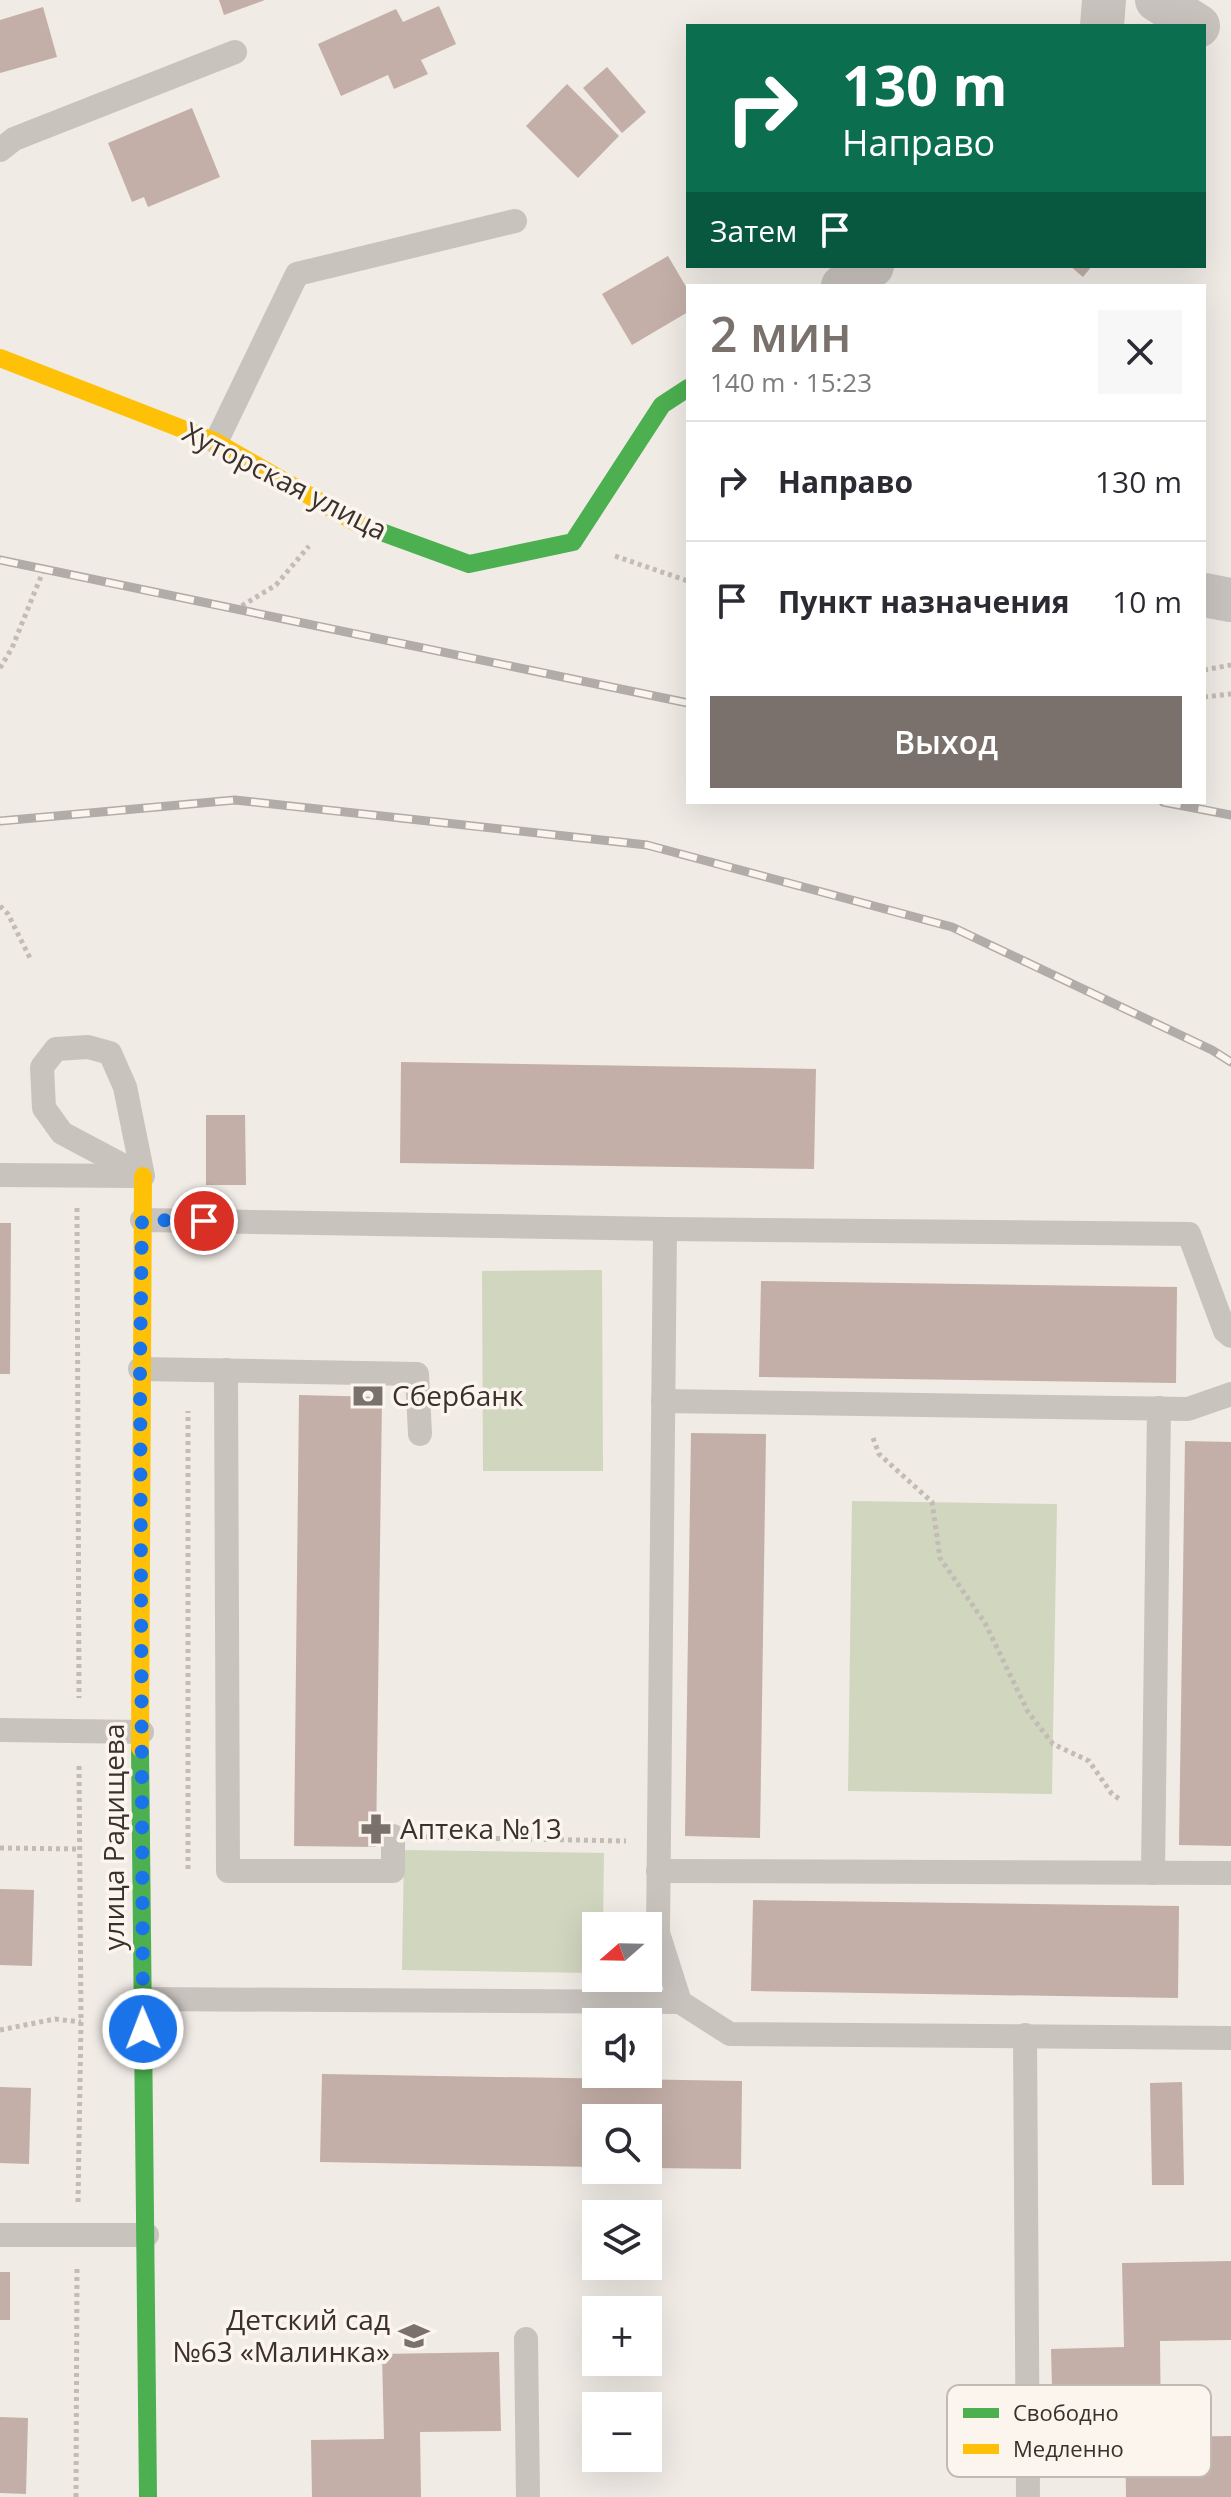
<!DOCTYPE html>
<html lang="ru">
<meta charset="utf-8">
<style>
:root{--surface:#fff;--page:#f7f7f7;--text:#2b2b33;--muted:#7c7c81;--line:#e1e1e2;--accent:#7a716c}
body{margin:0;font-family:"Open Sans",sans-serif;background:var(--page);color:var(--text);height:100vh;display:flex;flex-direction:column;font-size:30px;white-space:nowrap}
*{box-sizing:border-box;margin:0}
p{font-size:26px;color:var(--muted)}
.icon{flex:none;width:44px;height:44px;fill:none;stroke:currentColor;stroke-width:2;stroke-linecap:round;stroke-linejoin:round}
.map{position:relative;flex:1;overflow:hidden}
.details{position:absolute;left:686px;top:284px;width:520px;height:520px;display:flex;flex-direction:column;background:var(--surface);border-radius:0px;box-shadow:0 8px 32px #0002}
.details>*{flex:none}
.hud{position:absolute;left:686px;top:24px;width:520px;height:244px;border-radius:0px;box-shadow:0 8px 32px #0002;background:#0b6e4f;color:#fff;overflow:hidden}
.needle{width:52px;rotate:250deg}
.tools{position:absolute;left:582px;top:1912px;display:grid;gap:16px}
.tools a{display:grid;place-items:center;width:80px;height:80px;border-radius:0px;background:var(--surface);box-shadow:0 8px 32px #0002;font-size:40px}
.pin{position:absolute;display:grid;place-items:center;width:68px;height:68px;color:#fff;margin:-34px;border:4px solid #fff;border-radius:50%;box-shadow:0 2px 8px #0007}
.me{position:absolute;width:88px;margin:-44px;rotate:359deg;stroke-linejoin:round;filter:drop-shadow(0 0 6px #0008)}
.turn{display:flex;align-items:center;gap:28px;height:168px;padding:0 24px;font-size:36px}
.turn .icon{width:104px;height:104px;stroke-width:2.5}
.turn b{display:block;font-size:56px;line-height:68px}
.then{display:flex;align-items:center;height:76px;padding:0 24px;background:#0003;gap:16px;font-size:30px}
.round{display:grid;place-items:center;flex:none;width:84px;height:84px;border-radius:0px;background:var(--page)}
.headline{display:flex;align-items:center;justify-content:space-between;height:136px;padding:0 24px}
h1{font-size:48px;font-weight:600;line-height:60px;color:var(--accent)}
.cta{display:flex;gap:16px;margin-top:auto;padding:16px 24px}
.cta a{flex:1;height:92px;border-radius:0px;background:var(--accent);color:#fff;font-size:32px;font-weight:600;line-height:92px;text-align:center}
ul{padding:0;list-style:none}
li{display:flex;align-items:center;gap:24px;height:120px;padding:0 24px;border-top:2px solid var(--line)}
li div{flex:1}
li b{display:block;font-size:30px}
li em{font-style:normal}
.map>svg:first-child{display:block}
</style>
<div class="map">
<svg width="1231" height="2497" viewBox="0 0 1231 2497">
<rect width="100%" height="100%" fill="#f0ebe5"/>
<g fill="#d1d6bf">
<polygon points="602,1270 603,1471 483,1471 482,1271"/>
<polygon points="852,1501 1057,1504 1052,1794 848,1791"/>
<polygon points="404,1850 604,1853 603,1926 596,1926 596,1973 402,1970"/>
</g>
<g fill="#c3afa7">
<polygon points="219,0 265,0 224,15"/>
<polygon points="439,6 456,44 421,60 428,74 394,89 388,75 341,96 318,44 396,9 403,22"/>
<polygon points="43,7 57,57 0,73 0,20"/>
<polygon points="607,67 646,112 622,133 583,88"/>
<polygon points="567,84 619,136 578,178 526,126"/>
<polygon points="192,108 220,177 148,207 144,197 132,202 108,143"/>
<polygon points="668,256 688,290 688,312 632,345 602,294"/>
<polygon points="1070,266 1092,266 1083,277"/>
<polygon points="401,1062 816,1069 814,1169 400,1163"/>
<polygon points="206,1115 245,1115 246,1185 206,1185"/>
<polygon points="0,1223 11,1223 10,1374 0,1374"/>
<polygon points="761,1281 1177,1287 1176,1383 759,1377"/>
<polygon points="299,1395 382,1397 376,1847 294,1846"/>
<polygon points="691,1433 766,1434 760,1838 685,1836"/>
<polygon points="1185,1441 1231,1442 1231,1846 1179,1845"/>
<polygon points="0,1889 34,1890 32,1966 0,1965"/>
<polygon points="753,1900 1179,1906 1178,1998 751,1991"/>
<polygon points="322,2074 742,2081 741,2169 648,2168 648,2118 596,2118 596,2167 320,2162"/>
<polygon points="1182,2082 1184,2185 1152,2185 1150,2083"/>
<polygon points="0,2087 31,2088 29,2164 0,2163"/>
<polygon points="1231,2261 1231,2340 1160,2341 1161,2437 1231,2436 1231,2497 1126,2497 1125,2426 1053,2428 1051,2349 1124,2347 1122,2263"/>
<rect x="0" y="2272" width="10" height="48"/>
<polygon points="499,2352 501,2431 420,2432 421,2497 312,2497 311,2440 384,2439 382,2354"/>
<polygon points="0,2417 28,2418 26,2494 0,2493"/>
</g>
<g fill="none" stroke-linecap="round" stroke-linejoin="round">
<g stroke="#c2bbb6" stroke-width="5" stroke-dasharray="4 4" stroke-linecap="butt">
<polyline points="615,556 688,581"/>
<polyline points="235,610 276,585 309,546"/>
<polyline points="0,668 12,648 44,569"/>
<polyline points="1204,670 1231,665"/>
<polyline points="1204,697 1231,694"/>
<polyline points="0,906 8,914 31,960"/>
<polyline points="77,1208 79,1698"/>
<polyline points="873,1438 879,1454 932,1502 940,1558 985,1623 1028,1712 1053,1744 1089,1761 1112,1794 1121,1800"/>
<polyline points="424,1837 626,1841"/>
<polyline points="0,1848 78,1849"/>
<polyline points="188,1869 188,1411"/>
<polyline points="0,2030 55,2019 81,2022"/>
<polyline points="78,2202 81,2022 79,1764"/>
<polyline points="76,2497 77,2268"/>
</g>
<g stroke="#c9c3be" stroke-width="24">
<polyline points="0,150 14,139 235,52"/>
<polyline points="216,442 297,274 515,221"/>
<polygon points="88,1047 110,1053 125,1087 143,1176 62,1133 44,1108 42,1067 56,1049"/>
<polyline points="0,1175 136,1176"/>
<polyline points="142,1220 665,1229 1189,1234 1225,1331 1231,1336"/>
<polyline points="665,1229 658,1933 680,2002 730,2034 1231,2038"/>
<polyline points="140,1369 417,1374 420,1434"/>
<polyline points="226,1370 228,1871 393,1871 393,1836"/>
<polyline points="663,1401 1188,1409 1231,1394"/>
<polyline points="0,1730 142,1732"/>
<polyline points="658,1871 1231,1873"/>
<polyline points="1153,1873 1159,1408"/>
<polyline points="142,1999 680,2002"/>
<polyline points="1025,2035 1028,2497"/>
<polyline points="0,2235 147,2235"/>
<polyline points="526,2339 528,2497"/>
</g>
<g stroke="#c9c3be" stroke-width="44">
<polyline points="1157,0 1198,26"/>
<polyline points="1102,26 1104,0"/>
<polyline points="843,286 872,266"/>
<polyline points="1204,595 1231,600"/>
</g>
<g stroke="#4caf50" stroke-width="18">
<polyline points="365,526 469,564 573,542 662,405 688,388"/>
<polyline points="140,1748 148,2497"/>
</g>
<g stroke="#ffc107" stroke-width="18">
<polyline points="0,358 216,442 355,522 365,526"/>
<polyline points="140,1748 143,1176"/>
</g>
<g stroke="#b1aca8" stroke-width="9">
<g id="rail">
<polyline points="0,560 688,703"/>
<polyline points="1163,802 1231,815"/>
<polyline points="0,821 235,800 647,845 952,927 1212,1050 1231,1062"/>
</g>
</g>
<use href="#rail" stroke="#fbf5ee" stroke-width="6" stroke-dasharray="18" stroke-linecap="butt"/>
</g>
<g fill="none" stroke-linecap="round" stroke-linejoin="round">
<polyline stroke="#1a73e8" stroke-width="14" stroke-dasharray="0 25.2" points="143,2029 140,1369 142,1220 204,1221"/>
</g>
<defs>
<g id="bank-bare" transform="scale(2.4)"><path d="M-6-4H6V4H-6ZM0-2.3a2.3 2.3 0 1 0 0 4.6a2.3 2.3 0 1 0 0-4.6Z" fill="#7a716c" stroke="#fbf5ee" stroke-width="2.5" paint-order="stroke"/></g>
<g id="pharmacy-bare" transform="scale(2.4)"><path d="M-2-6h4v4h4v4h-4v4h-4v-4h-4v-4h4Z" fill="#7a716c" stroke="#fbf5ee" stroke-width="2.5" paint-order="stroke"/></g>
<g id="school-bare" transform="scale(2.4)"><path d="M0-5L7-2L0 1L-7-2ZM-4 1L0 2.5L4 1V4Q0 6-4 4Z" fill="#7a716c" stroke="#fbf5ee" stroke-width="2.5" paint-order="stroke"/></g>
</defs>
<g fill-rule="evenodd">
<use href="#bank-bare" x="368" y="1396"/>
<use href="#pharmacy-bare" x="376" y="1829"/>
<use href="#school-bare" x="414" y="2336"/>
</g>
<g text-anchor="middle" stroke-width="7" stroke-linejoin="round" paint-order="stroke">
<g font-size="28" fill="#3b302b" stroke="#fbf5ee">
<text transform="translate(285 481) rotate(27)" y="10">Хуторская улица</text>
<text transform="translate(114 1837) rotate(-90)" y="10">улица Радищева</text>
</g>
<g font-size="28" fill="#3b302b" stroke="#fbf5ee" text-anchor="start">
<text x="392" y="1406">Сбербанк</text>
<text x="400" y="1839">Аптека №13</text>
<text x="390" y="2330" text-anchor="end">Детский сад<tspan x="390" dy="32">№63 «Малинка»</tspan></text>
</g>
</g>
<rect x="947" y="2385" width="264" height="92" rx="12" fill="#fbf5ee" stroke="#c1bab4" stroke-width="2"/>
<rect x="963" y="2408" width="36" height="10" fill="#4caf50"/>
<rect x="963" y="2444" width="36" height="10" fill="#ffc107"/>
<g font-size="22" fill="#3b302b">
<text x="1013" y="2421">Свободно</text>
<text x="1013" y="2457">Медленно</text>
</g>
</svg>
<div class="tools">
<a><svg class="needle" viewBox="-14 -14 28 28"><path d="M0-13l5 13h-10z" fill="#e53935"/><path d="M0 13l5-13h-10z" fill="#7c7c81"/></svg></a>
<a><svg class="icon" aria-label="sound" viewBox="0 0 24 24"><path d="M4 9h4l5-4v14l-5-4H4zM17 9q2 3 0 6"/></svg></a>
<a><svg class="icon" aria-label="search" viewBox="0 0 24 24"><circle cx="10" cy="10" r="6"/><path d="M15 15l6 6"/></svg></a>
<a><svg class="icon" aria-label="layers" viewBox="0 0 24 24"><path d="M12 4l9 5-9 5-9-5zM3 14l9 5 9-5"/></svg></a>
<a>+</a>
<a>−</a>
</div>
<div class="pin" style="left:204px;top:1221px;background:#d93025"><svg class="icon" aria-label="arrive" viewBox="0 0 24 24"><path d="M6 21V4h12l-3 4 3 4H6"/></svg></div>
<svg class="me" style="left:143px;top:2029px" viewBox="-20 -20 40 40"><circle r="17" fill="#1a73e8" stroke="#fff" stroke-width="3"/><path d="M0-11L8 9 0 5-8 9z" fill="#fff"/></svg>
<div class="hud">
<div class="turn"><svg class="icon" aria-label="right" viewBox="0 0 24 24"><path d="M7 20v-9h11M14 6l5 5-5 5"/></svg><div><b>130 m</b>Направо</div></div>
<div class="then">Затем<svg class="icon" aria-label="arrive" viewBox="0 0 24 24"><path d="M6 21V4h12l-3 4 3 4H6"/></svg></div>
</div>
<section class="details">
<div class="headline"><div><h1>2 мин</h1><p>140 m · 15:23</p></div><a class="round"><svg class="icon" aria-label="close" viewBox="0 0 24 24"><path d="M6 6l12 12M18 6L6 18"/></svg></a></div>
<ul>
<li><svg class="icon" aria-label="right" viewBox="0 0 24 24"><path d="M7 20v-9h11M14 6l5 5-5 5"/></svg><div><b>Направо</b></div><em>130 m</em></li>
<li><svg class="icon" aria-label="arrive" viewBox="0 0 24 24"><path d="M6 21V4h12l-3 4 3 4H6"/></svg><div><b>Пункт назначения</b></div><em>10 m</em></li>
</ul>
<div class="cta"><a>Выход</a></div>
</section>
</div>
